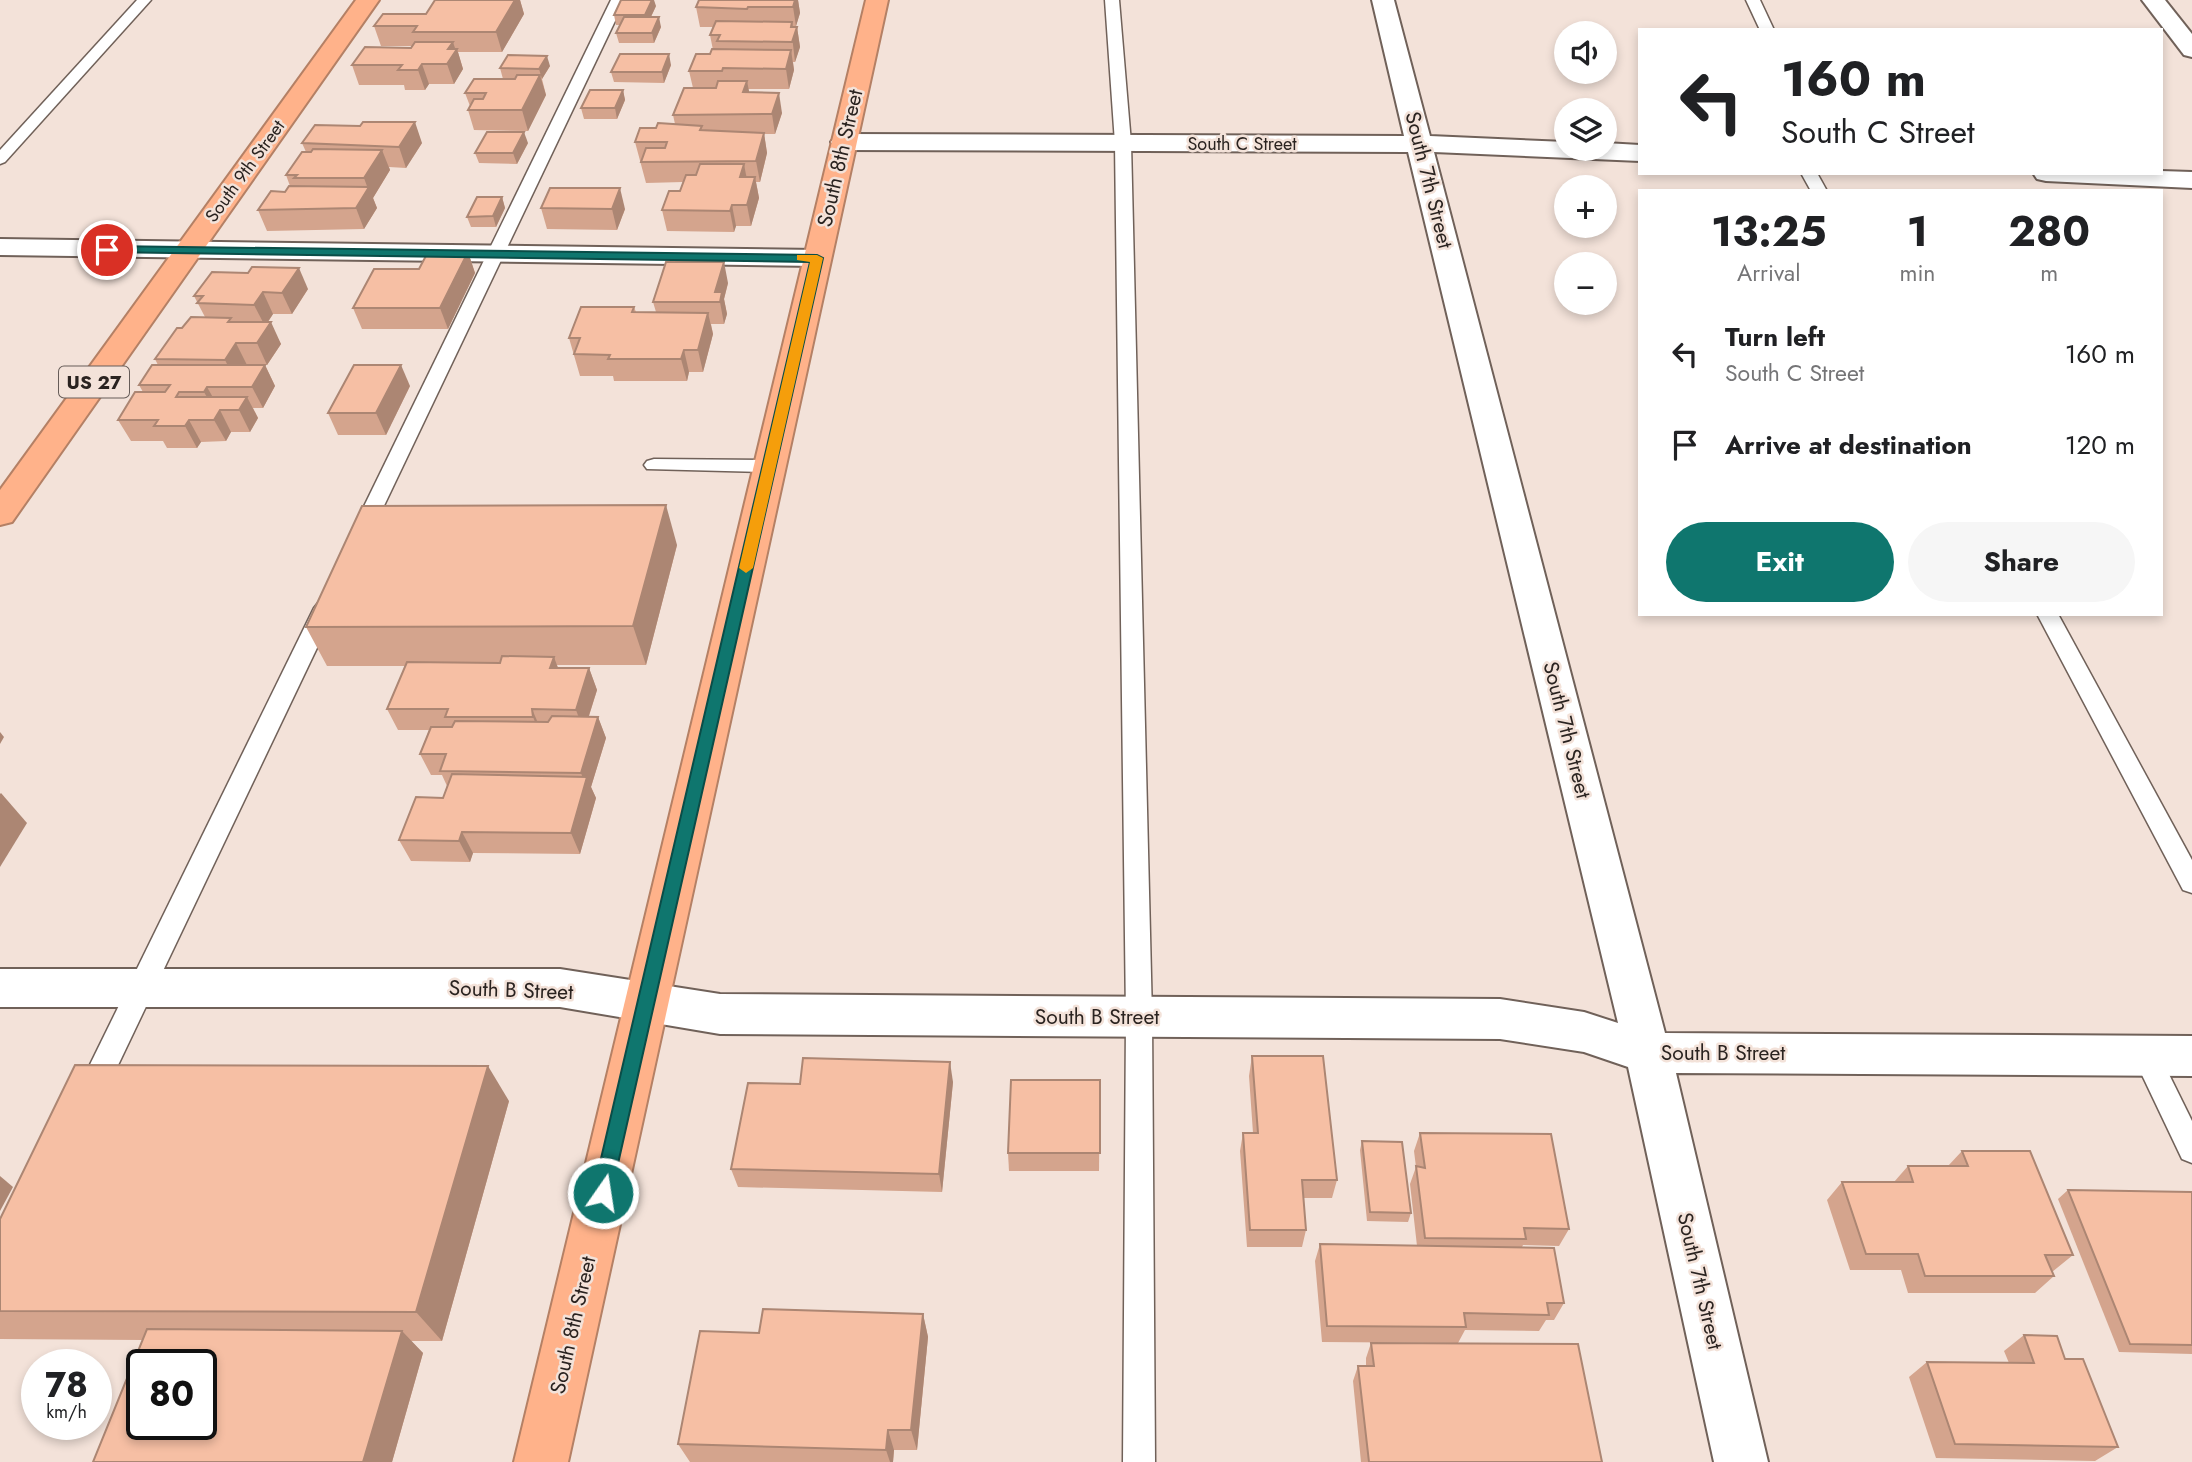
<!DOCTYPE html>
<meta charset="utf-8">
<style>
:root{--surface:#fff;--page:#f6f6f6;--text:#202124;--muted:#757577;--accent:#0f766e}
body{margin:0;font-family:Jost,sans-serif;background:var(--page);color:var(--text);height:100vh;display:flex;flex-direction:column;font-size:26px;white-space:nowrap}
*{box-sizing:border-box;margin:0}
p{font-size:23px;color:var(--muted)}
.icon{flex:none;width:38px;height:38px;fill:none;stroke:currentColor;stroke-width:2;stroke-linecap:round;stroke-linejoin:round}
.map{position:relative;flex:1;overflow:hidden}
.sheet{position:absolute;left:1638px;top:189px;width:525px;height:427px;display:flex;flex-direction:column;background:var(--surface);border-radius:0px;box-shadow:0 4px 10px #0003}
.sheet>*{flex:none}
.top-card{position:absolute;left:1638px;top:28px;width:525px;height:147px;border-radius:0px;box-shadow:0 4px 10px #0003;background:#fff;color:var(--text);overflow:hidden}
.buttons{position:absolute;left:1554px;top:21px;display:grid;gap:14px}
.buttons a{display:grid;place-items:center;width:63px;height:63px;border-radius:50%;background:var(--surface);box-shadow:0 4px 10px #0003;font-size:35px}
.speed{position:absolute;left:21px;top:1349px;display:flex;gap:14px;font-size:35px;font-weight:700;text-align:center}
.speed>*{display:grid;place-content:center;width:91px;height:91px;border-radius:50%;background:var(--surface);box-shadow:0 4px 10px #0003;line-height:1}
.speed small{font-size:18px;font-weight:400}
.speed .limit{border:4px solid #111;border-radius:10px;background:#fff;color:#111}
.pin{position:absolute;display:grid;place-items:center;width:60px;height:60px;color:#fff;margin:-30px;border:4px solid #fff;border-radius:50%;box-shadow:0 2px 7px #0007}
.me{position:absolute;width:77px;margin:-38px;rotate:13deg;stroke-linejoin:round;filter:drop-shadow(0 0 5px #0008)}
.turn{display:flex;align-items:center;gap:24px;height:147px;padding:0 28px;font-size:32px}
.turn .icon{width:91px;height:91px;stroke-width:2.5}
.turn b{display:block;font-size:49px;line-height:60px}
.eta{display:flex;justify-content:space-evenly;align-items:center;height:119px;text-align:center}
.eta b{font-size:42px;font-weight:700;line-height:49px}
.primary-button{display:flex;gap:14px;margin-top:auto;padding:14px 28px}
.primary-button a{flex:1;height:80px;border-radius:42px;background:var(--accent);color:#fff;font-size:28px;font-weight:700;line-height:80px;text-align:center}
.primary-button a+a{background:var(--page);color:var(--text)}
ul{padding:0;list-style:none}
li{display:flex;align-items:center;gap:21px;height:91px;padding:0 28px}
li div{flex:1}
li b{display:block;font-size:26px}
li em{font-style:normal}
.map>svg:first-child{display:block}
</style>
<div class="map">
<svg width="2192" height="1462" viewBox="0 0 2192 1462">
<rect width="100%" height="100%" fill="#f3e2d9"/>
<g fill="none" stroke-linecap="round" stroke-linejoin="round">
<g stroke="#706159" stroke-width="3">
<g id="lane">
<polygon points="137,0 151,0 5,162 0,164 0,150"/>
<polygon points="611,0 625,0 371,533 368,538 354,538 351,533"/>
<polygon points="1105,0 1119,0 1131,143 1152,1017 1155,1462 1123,1462 1126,1017 1115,143"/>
<polygon points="1746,0 1760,0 1774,30 1760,30"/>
<polygon points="1801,173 1817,173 1827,191 1811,191"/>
<polygon points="654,459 769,460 776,462 779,466 776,470 769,472 647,469 644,465 647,461"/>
<polygon points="325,601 332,603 336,608 100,1103 90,1106 80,1103 76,1094 80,1085 314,608 318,603"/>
<polygon points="2037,614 2058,614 2192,860 2192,893 2183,890"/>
<polygon points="2146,1044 2156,1048 2192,1121 2192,1163 2182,1159 2133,1056 2136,1048"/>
</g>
</g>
<g stroke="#706159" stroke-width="4">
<g id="street">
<polygon points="1372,0 1394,0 1430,136 1566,142 1566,149 1605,149 1605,143 1640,145 1640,161 1434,152 1665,1033 2192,1036 2192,1076 1676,1073 1768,1462 1714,1462 1628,1067 1584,1052 1500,1039 720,1034 560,1007 0,1007 0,969 560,969 720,994 1500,999 1584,1012 1618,1023 1408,152 844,150 835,147 831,142 835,137 844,134 1404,136"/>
<polygon points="2142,0 2165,0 2192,34 2192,57 2184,55"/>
<polygon points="2161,171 2192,172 2192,188 2046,181 2037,179 2033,173 2161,173"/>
<polygon points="0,239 817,250 827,252 831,258 827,264 817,266 0,255"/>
</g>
</g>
<g stroke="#b48065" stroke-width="4">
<g id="highway">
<polygon points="356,0 379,0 12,522 0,525 0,490"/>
<polygon points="866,0 888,0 568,1462 514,1462"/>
</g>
</g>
<use href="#lane" fill="#fff" fill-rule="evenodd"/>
<use href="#street" fill="#fff" fill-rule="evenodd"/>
<use href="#highway" fill="#ffb28a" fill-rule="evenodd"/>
</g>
<g fill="#d4a48d">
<polygon points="435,0 520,0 524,14 502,52 458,52 463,69 454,84 429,84 425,90 405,90 404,85 359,85 352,65 411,48 412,46 381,46 374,26 426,14"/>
<polygon points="699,0 798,0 800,13 796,26 793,26 797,27 800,47 795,62 793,62 794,70 789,89 748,89 749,92 782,113 775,134 764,134 767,153 760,182 756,182 759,198 751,226 736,226 734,232 667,231 662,210 680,191 683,182 646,183 635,142 656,128 675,124 673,115 693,88 689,71 710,54 713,50 710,35 713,27 700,27 696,7"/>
<polygon points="656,6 651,17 661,27 654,43 619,43 616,33 620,25 616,25 614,15"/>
<polygon points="671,65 664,83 614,82 611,72"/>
<polygon points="550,66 542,79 546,95 528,131 474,130 468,110 470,106 465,93 503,79 500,68"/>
<polygon points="623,90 625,100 617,119 584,119 581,108"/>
<polygon points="302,143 422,143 406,168 389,167 390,170 373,198 377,208 364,229 267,231 258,210 285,192 290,186 286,175 306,152"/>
<polygon points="528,143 517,164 479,163 475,153"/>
<polygon points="502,197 505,208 496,227 471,227 467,217"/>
<polygon points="541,208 625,209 617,230 547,229"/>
<polygon points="468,252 475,273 448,329 362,329 353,308 419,269"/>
<polygon points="728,283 724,299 727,314 724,324 711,324 713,334 703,372 689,372 687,381 614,381 613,376 580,376 569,338 634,307 636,312 656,312 653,302"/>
<polygon points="308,289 292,314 273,314 268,322 281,344 267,365 265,365 275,386 263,408 253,408 258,418 250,432 231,432 226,441 201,442 197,448 167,448 163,441 131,441 118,420 143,392 139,385 158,365 155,359 182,328 205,317 194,296"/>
<polygon points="410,386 386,435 338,435 328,413"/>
<polygon points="677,545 646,665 557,665 558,668 589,668 597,690 589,716 598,717 606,738 591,787 596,798 580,854 473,853 470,862 411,861 399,840 443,798 447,786 442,775 431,775 420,754 429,730 398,730 387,709 405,666 327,666 306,627"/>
<polygon points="1252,1056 1337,1180 1332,1198 1303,1198 1306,1230 1302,1247 1247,1247 1240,1151 1243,1133 1253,1133 1249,1076"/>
<polygon points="1100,1080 1099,1171 1009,1171 1008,1153"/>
<polygon points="953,1082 942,1192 738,1187 731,1169 800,1084"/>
<polygon points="509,1101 442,1341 411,1341 423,1353 392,1462 93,1462 143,1340 0,1339 0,1219"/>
<polygon points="1420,1133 1569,1229 1559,1246 1523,1245 1522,1247 1564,1303 1554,1320 1546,1320 1539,1331 1465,1330 1458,1343 1322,1342 1315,1261 1320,1244 1417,1246 1410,1184 1416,1167 1414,1151"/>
<polygon points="1362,1141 1411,1213 1408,1222 1367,1221 1360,1150"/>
<polygon points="1962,1151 2073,1255 2052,1272 2054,1276 2035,1293 1908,1293 1901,1270 1850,1270 1827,1200 1842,1182 1894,1182 1908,1166 1948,1166"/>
<polygon points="2068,1190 2192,1192 2192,1354 2119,1352 2058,1199"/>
<polygon points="923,1314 928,1337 917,1450 894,1450 893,1462 690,1462 678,1444 759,1333"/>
<polygon points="2024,1335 2065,1359 2118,1447 2095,1461 1936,1458 1909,1377 1927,1362 2009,1363 2004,1351"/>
<polygon points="1371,1343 1602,1462 1361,1462 1353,1381 1358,1366 1366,1366 1366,1358"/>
</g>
<g fill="#ac8673">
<polygon points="515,0 520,0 524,14 502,52 496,32"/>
<polygon points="652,0 654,0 656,6 647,25 645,15"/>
<polygon points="795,0 798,0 800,13 796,26 793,7"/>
<polygon points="659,17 661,27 654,43 652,33"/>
<polygon points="792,22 794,35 797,27 800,47 795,62 791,27"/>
<polygon points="453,42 456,51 457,49 463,69 454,84 447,64 448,49"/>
<polygon points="791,50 794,70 789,89 786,69"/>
<polygon points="669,54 671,65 664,83 662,72"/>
<polygon points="547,56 550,66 542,79 539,69"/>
<polygon points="422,64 429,84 425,90 418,70"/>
<polygon points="540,75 546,95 528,131 522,110"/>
<polygon points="747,81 751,101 743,92"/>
<polygon points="623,90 625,100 617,119 615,108"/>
<polygon points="779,93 782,113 775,134 772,114"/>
<polygon points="415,122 422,143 406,168 399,147"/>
<polygon points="524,132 528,143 517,164 513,153"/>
<polygon points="764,133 767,153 760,182 756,161"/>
<polygon points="382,150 390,170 373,198 377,208 364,229 356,208 368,189 364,178"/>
<polygon points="744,164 748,185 740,177"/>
<polygon points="755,177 759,198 751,226 747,205"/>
<polygon points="620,188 625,209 617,230 612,209"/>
<polygon points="502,197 505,208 496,227 493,216"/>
<polygon points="732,205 736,226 734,232 730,211"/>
<polygon points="468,252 475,273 448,329 440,308"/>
<polygon points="724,262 728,283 724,299 727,314 724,324 720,302 715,292"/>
<polygon points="299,268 308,289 292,314 282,293"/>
<polygon points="263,292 273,314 265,326 254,305"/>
<polygon points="708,313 713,334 703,372 698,350"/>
<polygon points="271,322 281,344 267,365 257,343"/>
<polygon points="236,343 247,365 236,382 225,360"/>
<polygon points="684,350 689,372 687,381 681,359"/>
<polygon points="265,365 275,386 263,408 252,387"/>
<polygon points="401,365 410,386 386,435 376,413"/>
<polygon points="207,387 219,408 216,413 204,392"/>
<polygon points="247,397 258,418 250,432 239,410"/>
<polygon points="220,410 231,432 226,441 214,420"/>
<polygon points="189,420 201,442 197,448 185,426"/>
<polygon points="666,505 677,545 646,665 633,626"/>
<polygon points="554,657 562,679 550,668"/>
<polygon points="589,668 597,690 584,731 576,710"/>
<polygon points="532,709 541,730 542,739 533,717"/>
<polygon points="598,717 606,738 591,787 596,798 580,854 571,833 585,784 581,773"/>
<polygon points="0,732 4,737 0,744"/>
<polygon points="1,793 27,823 0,867 0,794"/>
<polygon points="462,832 473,853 470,862 459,841"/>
<polygon points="950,1062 953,1082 942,1192 939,1174"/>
<polygon points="488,1066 509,1101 442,1341 416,1312"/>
<polygon points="0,1176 13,1187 0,1211"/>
<polygon points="923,1314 928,1337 917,1450 911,1430"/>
<polygon points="402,1331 423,1353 392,1462 363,1462"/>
<polygon points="888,1430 894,1450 893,1462 890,1462 886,1450"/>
</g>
<g fill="#f6bfa4" stroke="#ac8673" stroke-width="2" fill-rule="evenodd">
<polygon points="435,0 515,0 496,32 413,32 417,26 374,26 383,14 426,14"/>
<polygon points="621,0 652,0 645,15 614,15"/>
<polygon points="699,0 795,0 793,7 748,7 747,9 696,7"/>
<polygon points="624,17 659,17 652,33 616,33"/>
<polygon points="716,21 792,22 791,27 797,27 792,42 717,41 720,35 710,35"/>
<polygon points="415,42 453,42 448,49 457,49 447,64 422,64 418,70 398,70 402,65 352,65 365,47 411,48"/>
<polygon points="712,49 791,50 786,69 723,68 722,71 689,71 696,54 710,54"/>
<polygon points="620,54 669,54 662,72 611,72"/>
<polygon points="508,55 547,56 539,69 500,68"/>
<polygon points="517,75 540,75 522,110 468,110 474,99 483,99 486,93 465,93 474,79 515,79"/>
<polygon points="718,81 747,81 743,92 779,93 772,114 673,115 684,88 716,88"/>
<polygon points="590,90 623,90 615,108 581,108"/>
<polygon points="363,122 415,122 399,147 302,143 315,125 360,126"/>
<polygon points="658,123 702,126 700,130 764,133 756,161 641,162 646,148 665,148 667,142 635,142 640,128 656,128"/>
<polygon points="487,132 524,132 513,153 475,153"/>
<polygon points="313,149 382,150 364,178 294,178 297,175 286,175 302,152 311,152"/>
<polygon points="700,164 744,164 740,177 755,177 747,205 732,205 730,211 662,210 669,191 680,191 686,175 696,175"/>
<polygon points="289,186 369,187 356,208 258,210 271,191 285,192"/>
<polygon points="550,188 620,188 612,209 541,208"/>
<polygon points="477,197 502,197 493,216 467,217"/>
<polygon points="428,252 468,252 440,308 353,308 374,269 419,269"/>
<polygon points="666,262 724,262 715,292 722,292 720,302 653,302"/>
<polygon points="252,267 299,268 282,293 263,292 254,305 197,303 203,296 194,296 212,272 248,273"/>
<polygon points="581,307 634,307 632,312 708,313 698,350 684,350 681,359 608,359 610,355 574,354 580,338 569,338"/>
<polygon points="191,317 231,318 228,322 271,322 257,343 236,343 225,360 155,359 177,328 182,328"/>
<polygon points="152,365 265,365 252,387 207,387 204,392 179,392 176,397 247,397 239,410 220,410 214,420 189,420 185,426 154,426 158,420 118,420 135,392 165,392 170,385 139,385"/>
<polygon points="354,365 401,365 376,413 328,413"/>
<polygon points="666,505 633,626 306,627 362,506"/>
<polygon points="502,656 554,657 550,668 589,668 576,710 532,709 533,717 445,717 448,709 387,709 407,662 500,663"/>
<polygon points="552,716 598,717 581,773 440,771 446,754 420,754 431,727 452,727 455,721 548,722"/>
<polygon points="452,774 587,777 571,833 462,832 459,841 399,840 416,797 443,798"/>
<polygon points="1252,1056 1323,1056 1337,1180 1302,1180 1306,1230 1250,1230 1243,1133 1258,1133"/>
<polygon points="803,1058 950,1062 939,1174 731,1169 748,1083 800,1084"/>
<polygon points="75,1065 488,1066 416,1312 0,1311 0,1219"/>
<polygon points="1011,1080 1100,1080 1100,1153 1008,1153"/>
<polygon points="1420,1133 1551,1134 1569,1229 1524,1228 1526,1239 1425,1238 1416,1166 1425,1168"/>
<polygon points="1362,1141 1402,1142 1411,1213 1370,1212"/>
<polygon points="1962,1151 2030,1151 2073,1255 2045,1255 2054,1276 1925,1276 1918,1254 1866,1254 1842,1182 1913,1182 1908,1166 1968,1166"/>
<polygon points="2068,1190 2192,1192 2192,1345 2130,1344"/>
<polygon points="1320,1244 1554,1248 1564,1303 1547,1303 1549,1315 1464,1313 1466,1327 1327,1326"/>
<polygon points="763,1309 923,1314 911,1430 888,1430 886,1450 678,1444 700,1331 759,1333"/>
<path d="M147 1329 402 1331 363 1462H93ZM142 1365H201V1424H142Z"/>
<polygon points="2024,1335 2057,1336 2065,1359 2083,1359 2118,1447 1955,1444 1927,1362 2034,1363"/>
<polygon points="1371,1343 1578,1344 1602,1462 1369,1462 1358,1366 1374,1366"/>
</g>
<polygon fill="#0f766e" stroke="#0a4d48" stroke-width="2" points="107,246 817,255 823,258 610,1199 603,1202 596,1199 593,1193 810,262 103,252 101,250"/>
<polygon fill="#f59e0b" points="797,255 817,255 823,258 753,568 746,573 739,568 810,262 797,260"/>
<g text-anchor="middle" stroke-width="5" stroke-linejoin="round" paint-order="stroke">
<g font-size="18" fill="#2a2320" stroke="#f3e2d9">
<text x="1242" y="150">South C Street</text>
<text transform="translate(245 171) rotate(-54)" y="6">South 9th Street</text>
</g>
<rect fill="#f3e2d9" stroke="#665c58" stroke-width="2" x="59" y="366.5" width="70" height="31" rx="5"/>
<g font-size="19" font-weight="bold" fill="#2a2320">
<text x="94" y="389">US 27</text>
</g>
<g font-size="21" fill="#2a2320" stroke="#f3e2d9">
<text transform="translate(840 158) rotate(-77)" y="7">South 8th Street</text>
<text transform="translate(1429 180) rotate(76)" y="7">South 7th Street</text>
<text transform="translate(1567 730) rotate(76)" y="7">South 7th Street</text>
<text transform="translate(511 990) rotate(2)" y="7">South B Street</text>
<text x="1097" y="1024">South B Street</text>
<text x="1723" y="1060">South B Street</text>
<text transform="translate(1700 1281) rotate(77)" y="7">South 7th Street</text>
<text transform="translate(573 1325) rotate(-77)" y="7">South 8th Street</text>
</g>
</g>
</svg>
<div class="buttons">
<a><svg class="icon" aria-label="sound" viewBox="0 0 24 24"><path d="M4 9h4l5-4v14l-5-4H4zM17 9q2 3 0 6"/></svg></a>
<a><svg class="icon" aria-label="layers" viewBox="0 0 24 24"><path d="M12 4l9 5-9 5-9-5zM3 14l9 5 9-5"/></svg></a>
<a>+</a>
<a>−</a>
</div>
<div class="speed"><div>78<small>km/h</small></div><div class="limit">80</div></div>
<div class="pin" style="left:107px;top:250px;background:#d93025"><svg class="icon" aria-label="arrive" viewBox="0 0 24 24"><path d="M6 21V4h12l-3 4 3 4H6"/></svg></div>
<svg class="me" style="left:603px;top:1193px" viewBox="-20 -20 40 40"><circle r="17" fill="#0f766e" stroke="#fff" stroke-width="3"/><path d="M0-11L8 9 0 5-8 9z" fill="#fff"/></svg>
<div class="top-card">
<div class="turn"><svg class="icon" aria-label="left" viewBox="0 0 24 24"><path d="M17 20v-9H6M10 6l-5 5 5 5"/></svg><div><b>160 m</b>South C Street</div></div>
</div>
<section class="sheet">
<div class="eta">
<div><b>13:25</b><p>Arrival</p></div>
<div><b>1</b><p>min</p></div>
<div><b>280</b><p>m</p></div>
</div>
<ul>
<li><svg class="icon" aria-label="left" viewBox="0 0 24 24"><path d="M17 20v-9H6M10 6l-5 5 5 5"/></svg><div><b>Turn left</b><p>South C Street</p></div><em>160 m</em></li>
<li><svg class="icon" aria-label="arrive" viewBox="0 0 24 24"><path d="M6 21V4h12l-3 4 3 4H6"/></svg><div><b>Arrive at destination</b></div><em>120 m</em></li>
</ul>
<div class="primary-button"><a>Exit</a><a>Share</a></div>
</section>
</div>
